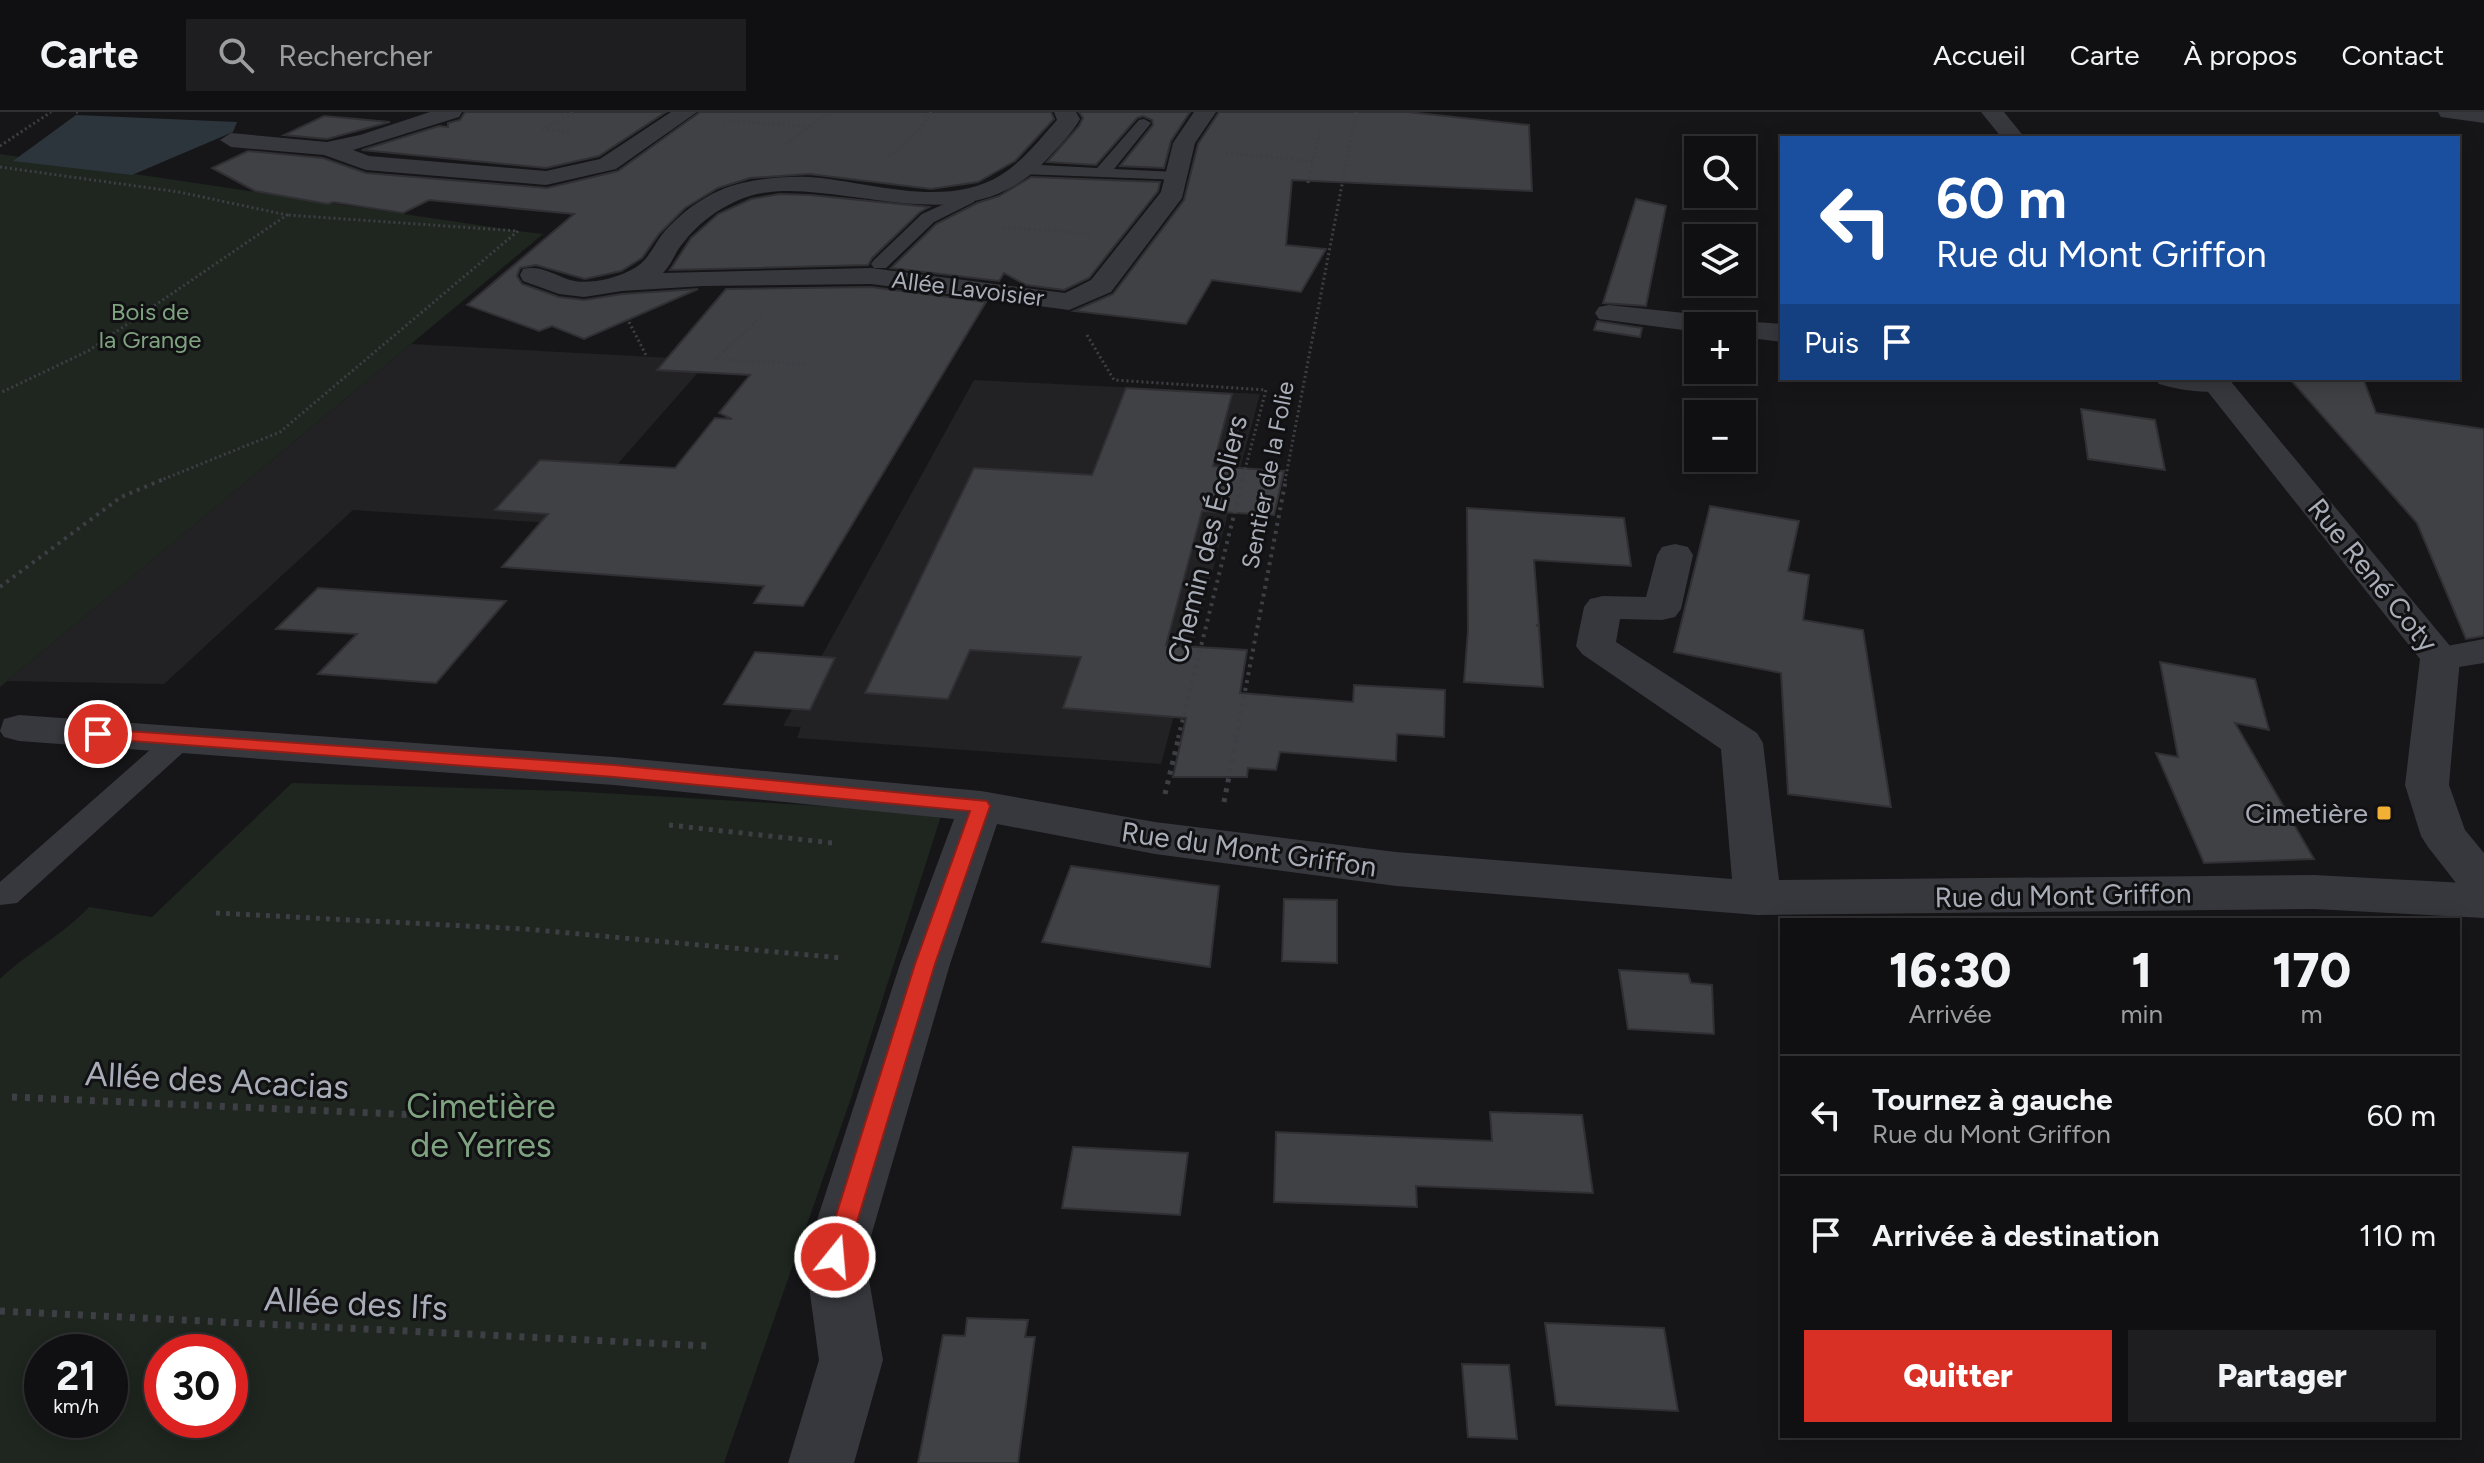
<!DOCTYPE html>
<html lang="fr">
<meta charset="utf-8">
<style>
:root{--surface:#101012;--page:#1e1e20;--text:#f1f3f6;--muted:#9c9d9f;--line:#303032;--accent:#d93025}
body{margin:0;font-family:Figtree,sans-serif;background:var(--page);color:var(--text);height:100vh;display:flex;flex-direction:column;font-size:30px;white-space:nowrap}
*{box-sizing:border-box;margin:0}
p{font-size:26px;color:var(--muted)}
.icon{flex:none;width:44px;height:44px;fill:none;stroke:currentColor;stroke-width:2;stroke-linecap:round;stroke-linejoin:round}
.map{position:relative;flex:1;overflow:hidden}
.drawer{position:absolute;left:1780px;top:806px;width:680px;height:520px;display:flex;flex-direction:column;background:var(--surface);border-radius:0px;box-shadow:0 4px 20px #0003,0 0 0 2px var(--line)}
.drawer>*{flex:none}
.guide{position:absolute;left:1780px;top:24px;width:680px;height:244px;border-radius:0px;box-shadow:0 4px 20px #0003,0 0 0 2px var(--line);background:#1a4fa0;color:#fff;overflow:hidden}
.fabs{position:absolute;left:1684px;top:24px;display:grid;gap:16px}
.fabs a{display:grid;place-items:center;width:72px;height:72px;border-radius:0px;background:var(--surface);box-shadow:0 4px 20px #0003,0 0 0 2px var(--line);font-size:40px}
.speed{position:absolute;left:24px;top:1222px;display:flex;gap:16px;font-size:40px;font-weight:700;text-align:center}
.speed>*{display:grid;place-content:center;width:104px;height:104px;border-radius:50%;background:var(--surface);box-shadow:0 4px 20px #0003,0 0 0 2px var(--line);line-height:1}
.speed small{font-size:20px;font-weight:400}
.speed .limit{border:12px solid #d22;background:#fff;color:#111}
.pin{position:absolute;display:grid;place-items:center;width:68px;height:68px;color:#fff;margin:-34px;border:4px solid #fff;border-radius:50%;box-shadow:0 2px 8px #0007}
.me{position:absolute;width:88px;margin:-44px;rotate:17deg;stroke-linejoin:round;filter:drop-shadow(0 0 6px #0008)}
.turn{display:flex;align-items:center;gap:28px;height:168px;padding:0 24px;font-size:36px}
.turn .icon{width:104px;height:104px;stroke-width:2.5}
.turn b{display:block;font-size:56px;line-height:68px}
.then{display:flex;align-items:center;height:76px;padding:0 24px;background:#0003;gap:16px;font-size:30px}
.eta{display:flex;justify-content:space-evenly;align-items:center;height:136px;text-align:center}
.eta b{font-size:48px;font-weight:800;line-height:56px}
.button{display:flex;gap:16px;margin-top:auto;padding:16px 24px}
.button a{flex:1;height:92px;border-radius:0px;background:var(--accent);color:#fff;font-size:32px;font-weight:800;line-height:92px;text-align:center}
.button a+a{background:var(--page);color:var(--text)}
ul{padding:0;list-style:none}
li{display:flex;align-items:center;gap:24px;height:120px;padding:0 24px;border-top:2px solid var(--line)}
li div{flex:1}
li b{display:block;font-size:30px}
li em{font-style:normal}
header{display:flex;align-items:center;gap:48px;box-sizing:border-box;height:112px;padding:0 40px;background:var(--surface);border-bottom:2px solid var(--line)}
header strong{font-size:38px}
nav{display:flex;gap:44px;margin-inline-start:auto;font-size:28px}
.search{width:560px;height:72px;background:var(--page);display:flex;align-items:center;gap:20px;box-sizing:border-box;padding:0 28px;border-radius:0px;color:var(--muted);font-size:30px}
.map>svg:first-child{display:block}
</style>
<header>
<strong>Carte</strong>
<div class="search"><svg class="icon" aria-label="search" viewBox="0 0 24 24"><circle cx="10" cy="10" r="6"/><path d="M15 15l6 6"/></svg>Rechercher</div>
<nav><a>Accueil</a><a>Carte</a><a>À propos</a><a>Contact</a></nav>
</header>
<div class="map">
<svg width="2484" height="1351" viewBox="0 0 2484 1351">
<rect width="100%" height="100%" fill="#161618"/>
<g fill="#222225">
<polygon points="411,232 709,248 565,412 353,398 164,572 7,569"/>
<polygon points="974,268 1260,282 1161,652 797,626 801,615 783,614"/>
</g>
<g fill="#1e261f" fill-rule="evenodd">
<polygon points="0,42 518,119 543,122 0,575"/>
<path d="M292 671 568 679 942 701 850 989 724 1351H0V867C28 840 63 823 89 795L152 805ZM42 1240H110V1308H42ZM162 1240H230V1308H162Z"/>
</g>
<polygon fill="#2c353c" points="76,3 237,10 233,20 132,63 13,49"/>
<g fill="#404145" stroke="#303034" stroke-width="2">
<polygon points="465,0 666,0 599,44 546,56 362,38 439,14 448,15 448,11 460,8"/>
<polygon points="700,0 1051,0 1054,7 1015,49 978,70 931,77 809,62 750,66 718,76 685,96 659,122 642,146 621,159 585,167 536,153 520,156 517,164 522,172 559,185 584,188 622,182 698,177 584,227 552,214 539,219 467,193 574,102 429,88 403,101 333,90 328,92 255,79 212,56 248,39 323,46 366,61 547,76 618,59"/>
<polygon points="1079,0 1190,0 1171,29 1164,56 1120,54 1153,13 1152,8 1143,4 1137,6 1096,53 1047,50 1079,14 1083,6"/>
<polygon points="1219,0 1408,0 1529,13 1532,79 1292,68 1286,133 1326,137 1301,180 1212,168 1186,212 1074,199 1113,182 1184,88 1198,32"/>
<polygon points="324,4 390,10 327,27 284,23"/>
<polygon points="1031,65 1160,70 1158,79 1089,166 1064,178 1026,173 1004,161 999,169 891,156 936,112 977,91 999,84"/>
<polygon points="780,82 810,83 929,95 920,100 872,146 868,153 670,158 691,126 718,102 751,87"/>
<polygon points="1636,87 1666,94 1646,194 1603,191"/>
<polygon points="871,175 986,190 803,494 754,491 764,474 502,455 548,402 495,398 540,348 675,356 715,306 732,307 719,301 750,263 657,258 726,177"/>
<polygon points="1597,209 1642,216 1640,225 1594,218"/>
<polygon points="2289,266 2363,266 2376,301 2484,317 2484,524 2466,527 2417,411"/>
<polygon points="1126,276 1232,282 1213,354 1284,359 1274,403 1202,399 1166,533 1247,538 1240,581 1353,590 1354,573 1445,578 1444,625 1397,622 1396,649 1280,640 1276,658 1248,656 1247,665 1173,665 1186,606 1063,596 1081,545 970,538 948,587 865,581 974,356 1092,363"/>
<polygon points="2081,297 2155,308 2165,358 2088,347"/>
<polygon points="1710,394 1799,409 1788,459 1809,463 1803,508 1863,518 1891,695 1788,682 1781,561 1674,540"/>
<polygon points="1467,396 1624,406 1631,454 1534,448 1539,514 1536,513 1539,515 1543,575 1464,570 1468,518"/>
<polygon points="318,476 506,489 436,571 318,562 357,522 276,517"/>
<polygon points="755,540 835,546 810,598 724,592"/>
<polygon points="2160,550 2255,567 2269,618 2235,611 2314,747 2204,751 2156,641 2178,645"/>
<polygon points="1071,754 1219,774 1210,855 1042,830"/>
<polygon points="1284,787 1337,788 1337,851 1282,849"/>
<polygon points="1619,858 1688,862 1691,871 1712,873 1714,922 1628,917"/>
<polygon points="1490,1000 1582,1003 1593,1081 1416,1074 1417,1095 1274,1090 1276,1020 1492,1029"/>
<polygon points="1073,1035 1188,1041 1180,1103 1062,1096"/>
<polygon points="967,1206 1028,1208 1025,1225 1035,1225 1018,1351 918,1351 943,1223 965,1224"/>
<polygon points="1545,1211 1664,1216 1678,1299 1556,1293"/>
<polygon points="1462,1252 1509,1253 1517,1327 1468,1325"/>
</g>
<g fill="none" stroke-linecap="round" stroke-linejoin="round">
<g stroke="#3d3f44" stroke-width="3" stroke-dasharray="2 3" stroke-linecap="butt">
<polyline points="76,0 81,0"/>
<polyline points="723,8 809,15"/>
<polyline points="569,20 542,17 573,0"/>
<polyline points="786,32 830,0"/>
<polyline points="0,34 51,0"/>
<polyline points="1226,41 1314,49"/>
<polyline points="889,44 920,18 931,0"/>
<polyline points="0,55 179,80 287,103 88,239 0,281"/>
<polyline points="1308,71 1320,19"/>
<polyline points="1004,115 1090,122"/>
<polyline points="761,205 715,247 806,252"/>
<polyline points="629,210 647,245"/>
<polyline points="1087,223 1114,268 1266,278 1242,369"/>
<polyline points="159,369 280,320 518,119 287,103"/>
<polyline points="1285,369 1356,0"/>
</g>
<g stroke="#3d3f44" stroke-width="4" stroke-dasharray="3 5" stroke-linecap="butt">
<polyline points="0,475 121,385 164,367"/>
<polyline points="1178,626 1243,367"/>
<polyline points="1236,626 1286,367"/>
</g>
<g stroke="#3d3f44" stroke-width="5" stroke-dasharray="4 6" stroke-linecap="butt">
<polyline points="1165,682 1179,624"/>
<polyline points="1224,690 1237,624"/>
<polyline points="669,713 833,731"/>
<polyline points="216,801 525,817 842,846"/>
</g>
<g stroke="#3d3f44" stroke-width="7" stroke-dasharray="5 8" stroke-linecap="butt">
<polyline points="12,985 419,1003"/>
<polyline points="0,1199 709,1234"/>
</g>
<g fill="#37383d" fill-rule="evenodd">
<polygon points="1144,7 1151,11 1114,57 1176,60 1184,65 1182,68 1021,62 1013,57 1021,52 1097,56 1139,8"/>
<polygon points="968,81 976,86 974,90 934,110 886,156 874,156 871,152 874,148 922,102"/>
<polygon points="178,620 188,622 192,629 188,636 17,791 0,793 0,770 168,622"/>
</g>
<g fill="#37383d" fill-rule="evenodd">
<polygon points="430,0 462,0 459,5 353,38 369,44 546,59 600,47 671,0 697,0 616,57 546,73 366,58 324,43 231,35 220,28 231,21 327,30 360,23"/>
<path d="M1054 0H1076L1080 7C1072 21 1060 33 1049 45 985 116 903 89 820 81 794 78 765 77 741 87 719 96 697 112 683 131 675 140 672 152 663 161L871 156 1065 181 1091 168 1161 80 1173 31 1194 0H1216L1195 31 1182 86 1111 180 1069 198 871 172 703 174 622 179 584 185 559 182 523 169 520 163 523 157C541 153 554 163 570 168 588 173 613 167 629 159 647 151 651 138 661 124 681 99 711 78 742 71 764 66 786 64 809 65 868 69 945 98 1001 63 1023 49 1040 27 1057 8Z"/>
<path d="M1609 193 1722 205C1740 210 1762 210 1782 212V230L1742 225V214H1698V220L1599 207 1595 201 1599 195Z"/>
<path d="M2155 266H2229L2232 271 2228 277C2207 283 2180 278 2159 272Z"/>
<polygon points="1675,432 1688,435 1693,443 1681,497 1675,505 1662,508 1620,507 1616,530 1757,621 1763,631 1779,768 2314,763 2484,772 2484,806 2314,797 1757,803 1396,774 1155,742 997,712 950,852 865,1145 883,1248 854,1351 788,1351 819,1248 805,1145 900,852 954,707 614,673 19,629 4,625 0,619 4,607 19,603 614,645 981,679 1155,710 1396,740 1732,767 1721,637 1582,542 1576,534 1584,495 1590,487 1603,484 1646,485 1657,443 1662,435"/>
<polygon points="2484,527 2484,551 2440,558 2426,554 2420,546 2426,538"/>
</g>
<g fill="#37383d" fill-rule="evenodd">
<polygon points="1981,0 2004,0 2025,26 2002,26"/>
<polygon points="2438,0 2484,0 2484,11 2441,5"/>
<polygon points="2197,266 2228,266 2460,546 2449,673 2465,718 2484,741 2484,790 2467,785 2428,735 2421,724 2405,673 2420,547"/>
</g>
</g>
<polygon fill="#d93025" stroke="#8d1f18" stroke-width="2" points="98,617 614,653 987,689 990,694 935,852 844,1153 835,1156 826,1153 823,1145 915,852 970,699 614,665 92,626 90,622"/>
<rect fill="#f2b134" stroke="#111113" stroke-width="3" x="2376" y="693" width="16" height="16" rx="4"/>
<g text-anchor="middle" stroke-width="6" stroke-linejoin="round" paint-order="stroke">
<g font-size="24" fill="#a8adb8" stroke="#111113">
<text transform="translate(968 177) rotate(7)" y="8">Allée Lavoisier</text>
<text transform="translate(1268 363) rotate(-79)" y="8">Sentier de la Folie</text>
</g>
<g font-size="24" fill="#7fa381" stroke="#111113">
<text x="150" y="208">Bois de<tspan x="150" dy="28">la Grange</tspan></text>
</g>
<g font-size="28" fill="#a8adb8" stroke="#111113">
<text transform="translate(1207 427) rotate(-76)" y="10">Chemin des Écoliers</text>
<text transform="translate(2373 463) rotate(51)" y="10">Rue René Coty</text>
<text transform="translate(1249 737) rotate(8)" y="10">Rue du Mont Griffon</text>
<text transform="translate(2063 783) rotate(-1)" y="10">Rue du Mont Griffon</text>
</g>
<g font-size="28" fill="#a8adb8" stroke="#111113" text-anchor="end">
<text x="2368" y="711">Cimetière</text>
</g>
<g font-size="34" fill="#a8adb8" stroke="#111113">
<text transform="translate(217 968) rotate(3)" y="12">Allée des Acacias</text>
<text transform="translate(356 1191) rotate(3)" y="12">Allée des Ifs</text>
</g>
<g font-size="34" fill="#7fa381" stroke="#111113">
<text x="481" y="1006">Cimetière<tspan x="481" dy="39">de Yerres</tspan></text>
</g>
</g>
</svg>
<div class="fabs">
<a><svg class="icon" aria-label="search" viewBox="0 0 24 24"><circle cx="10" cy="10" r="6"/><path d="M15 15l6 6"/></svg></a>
<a><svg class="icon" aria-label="layers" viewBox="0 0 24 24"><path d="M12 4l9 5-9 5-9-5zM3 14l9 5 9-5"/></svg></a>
<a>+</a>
<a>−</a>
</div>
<div class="speed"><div>21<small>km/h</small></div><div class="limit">30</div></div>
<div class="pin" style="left:98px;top:622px;background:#d93025"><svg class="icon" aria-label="arrive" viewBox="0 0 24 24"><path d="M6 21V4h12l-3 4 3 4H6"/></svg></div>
<svg class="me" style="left:835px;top:1145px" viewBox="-20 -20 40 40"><circle r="17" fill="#d93025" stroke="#fff" stroke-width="3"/><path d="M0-11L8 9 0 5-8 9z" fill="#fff"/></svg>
<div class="guide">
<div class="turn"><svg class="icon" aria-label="left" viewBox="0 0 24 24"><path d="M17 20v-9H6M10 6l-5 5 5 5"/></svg><div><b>60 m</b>Rue du Mont Griffon</div></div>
<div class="then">Puis<svg class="icon" aria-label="arrive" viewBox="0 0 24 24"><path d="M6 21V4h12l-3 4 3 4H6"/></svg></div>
</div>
<section class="drawer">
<div class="eta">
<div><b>16:30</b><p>Arrivée</p></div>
<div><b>1</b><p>min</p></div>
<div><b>170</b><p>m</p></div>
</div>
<ul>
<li><svg class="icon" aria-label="left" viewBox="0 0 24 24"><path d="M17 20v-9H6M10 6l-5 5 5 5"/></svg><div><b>Tournez à gauche</b><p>Rue du Mont Griffon</p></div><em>60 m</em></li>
<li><svg class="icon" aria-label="arrive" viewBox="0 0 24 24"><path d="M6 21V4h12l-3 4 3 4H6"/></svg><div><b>Arrivée à destination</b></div><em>110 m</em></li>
</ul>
<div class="button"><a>Quitter</a><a>Partager</a></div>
</section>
</div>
